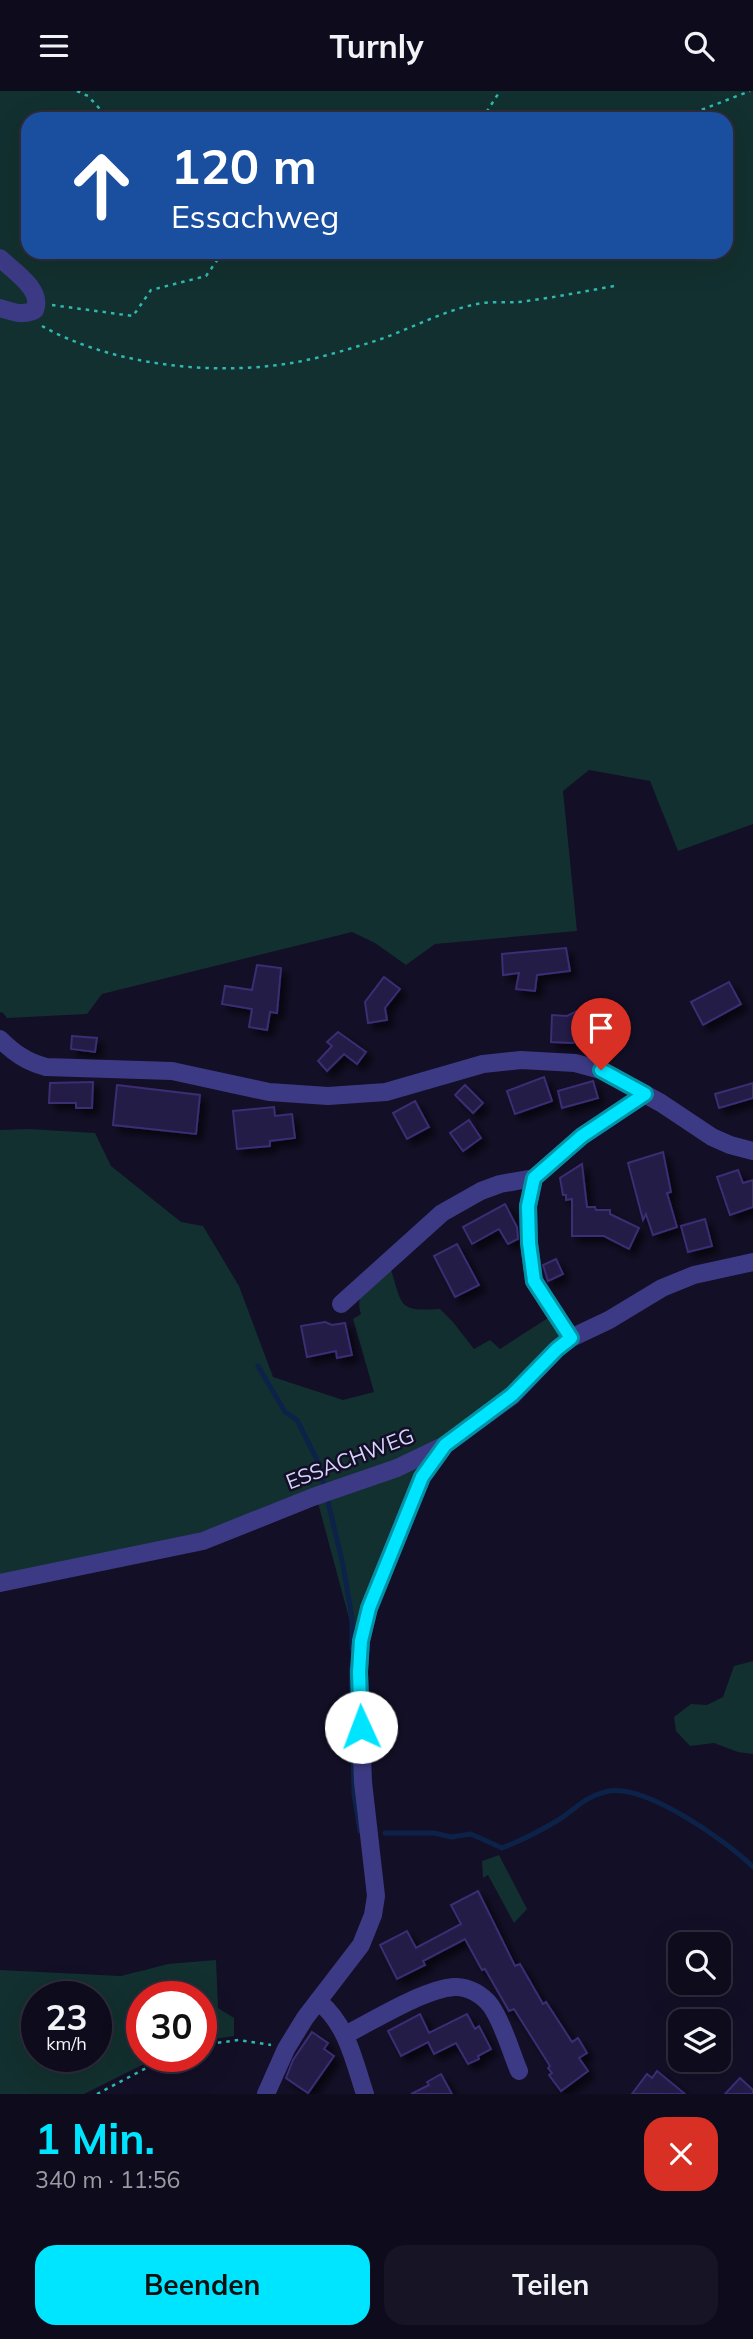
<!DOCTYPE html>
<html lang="de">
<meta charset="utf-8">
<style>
:root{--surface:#0e0b1c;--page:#171425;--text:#f1f3f6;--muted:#9b9ba3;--line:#2e2b3b;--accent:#00e5ff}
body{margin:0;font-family:Mulish,sans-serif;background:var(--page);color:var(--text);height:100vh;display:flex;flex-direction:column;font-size:26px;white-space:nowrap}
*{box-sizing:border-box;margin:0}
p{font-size:23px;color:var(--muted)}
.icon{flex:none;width:38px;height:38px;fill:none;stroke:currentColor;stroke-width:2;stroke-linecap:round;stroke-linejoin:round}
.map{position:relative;height:2003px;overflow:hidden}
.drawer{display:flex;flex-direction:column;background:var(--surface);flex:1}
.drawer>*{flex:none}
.hud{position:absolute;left:21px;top:21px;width:712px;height:147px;border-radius:21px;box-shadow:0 7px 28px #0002,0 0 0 2px var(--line);background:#1a4fa0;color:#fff;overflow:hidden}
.buttons{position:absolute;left:668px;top:1841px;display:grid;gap:14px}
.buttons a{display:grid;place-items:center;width:63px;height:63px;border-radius:14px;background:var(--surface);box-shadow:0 7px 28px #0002,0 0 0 2px var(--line);font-size:35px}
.speed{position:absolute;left:21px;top:1890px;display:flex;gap:14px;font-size:35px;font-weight:700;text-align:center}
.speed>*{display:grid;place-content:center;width:91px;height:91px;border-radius:50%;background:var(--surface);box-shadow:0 7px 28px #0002,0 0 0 2px var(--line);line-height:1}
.speed small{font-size:18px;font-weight:400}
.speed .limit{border:10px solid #d22;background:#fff;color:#111}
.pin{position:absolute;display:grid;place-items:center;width:60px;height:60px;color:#fff;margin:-72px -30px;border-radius:50% 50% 50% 0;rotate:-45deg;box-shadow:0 0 7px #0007}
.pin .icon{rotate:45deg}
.me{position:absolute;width:77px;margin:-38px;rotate:358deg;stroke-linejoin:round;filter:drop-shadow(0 0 5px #0008)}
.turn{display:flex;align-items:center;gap:24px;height:147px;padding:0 35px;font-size:32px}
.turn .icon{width:91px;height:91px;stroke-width:2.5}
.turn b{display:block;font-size:49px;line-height:60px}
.round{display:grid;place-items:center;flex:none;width:74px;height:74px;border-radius:21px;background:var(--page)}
.headline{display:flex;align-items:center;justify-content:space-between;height:119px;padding:0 35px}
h1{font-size:42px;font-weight:700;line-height:52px;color:var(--accent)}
.button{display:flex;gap:14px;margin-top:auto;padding:14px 35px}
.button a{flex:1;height:80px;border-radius:21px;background:var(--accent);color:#111;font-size:28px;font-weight:700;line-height:80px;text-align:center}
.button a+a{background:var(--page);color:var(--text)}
header{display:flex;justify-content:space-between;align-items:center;height:91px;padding:0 35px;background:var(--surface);font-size:32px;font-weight:700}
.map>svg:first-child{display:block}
</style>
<header><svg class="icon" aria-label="menu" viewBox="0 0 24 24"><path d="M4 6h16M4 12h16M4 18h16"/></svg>Turnly<svg class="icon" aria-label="search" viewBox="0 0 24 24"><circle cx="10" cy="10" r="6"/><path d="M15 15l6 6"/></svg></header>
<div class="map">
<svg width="753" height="2003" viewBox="0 0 753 2003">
<defs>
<filter id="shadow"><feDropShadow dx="6" dy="6" stdDeviation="3.5" flood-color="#0009"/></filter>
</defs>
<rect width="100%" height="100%" fill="#130f26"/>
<g fill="#12302f" fill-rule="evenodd">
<path d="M0 0H753V733L678 760 650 690 589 679 563 700 577 840 435 853 406 874 375 852 352 841 102 903 87 923 7 927 3 922 0 921ZM28 28H726V161H28Z"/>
<path d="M29 1038 95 1042 111 1075 181 1131 203 1135 239 1195 273 1286 343 1309 374 1301 353 1228 361 1223C353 1200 374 1190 390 1176 403 1214 396 1221 440 1218L453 1231 474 1258 490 1249 500 1258 551 1225 561 1243 535 1276 448 1344 369 1382 226 1436 0 1487V1039Z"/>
<polygon points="430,1363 357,1536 352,1538 318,1412"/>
<polygon points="753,1570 753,1663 738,1661 714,1652 690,1655 676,1640 674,1626 691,1613 707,1614 723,1606 734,1575"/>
<polygon points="499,1764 527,1818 514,1832 488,1784 483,1787 482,1770"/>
<path d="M216 1869 218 1917 234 1927V1945L201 1950V1906H142V1965H160L84 2003H0V1879L121 1885 168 1873ZM37 1906H96V1965H37Z"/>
</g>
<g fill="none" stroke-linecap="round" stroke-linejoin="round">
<g stroke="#0c2248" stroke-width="5">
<polyline points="258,1275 285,1321 297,1329 319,1373 343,1474 352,1527 352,1558"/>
<polyline points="351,1578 352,1614"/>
<polyline points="353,1662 354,1703 360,1740"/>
<path d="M385 1742H434L451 1746 471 1743 502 1757C520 1750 538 1741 555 1731 574 1720 582 1707 605 1701 642 1690 727 1750 753 1776"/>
</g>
</g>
<g fill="#241b47" stroke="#3b2d73" stroke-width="2" filter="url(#shadow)">
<polygon points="566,857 570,880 537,884 535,900 516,898 519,882 503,884 502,863"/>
<polygon points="257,874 281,877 277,922 270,921 267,939 249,936 252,918 222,913 225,895 252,899"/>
<polygon points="384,886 400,898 385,917 387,929 368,932 365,911"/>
<polygon points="729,891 741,913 703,934 691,911"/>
<polygon points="581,918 593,941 573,952 551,951 552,924 567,925"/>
<polygon points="338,941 366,961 357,973 344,963 327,980 318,970 332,955 327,951"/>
<polygon points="72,945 97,947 95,961 71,958"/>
<polygon points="544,986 552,1010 515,1023 507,1000"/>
<polygon points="593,990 598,1007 562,1017 558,1000"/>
<polygon points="93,991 92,1017 76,1017 76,1012 49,1012 50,992"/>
<polygon points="753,992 753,1007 719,1017 715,1003"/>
<polygon points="117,994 200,1004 196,1043 113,1034"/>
<polygon points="465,994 483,1012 473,1022 455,1004"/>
<polygon points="415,1010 429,1036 407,1048 393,1022"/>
<polygon points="274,1016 275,1025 292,1023 295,1047 270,1050 270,1055 237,1058 233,1020"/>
<polygon points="469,1029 481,1047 463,1060 450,1042"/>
<polygon points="663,1061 671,1101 667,1102 677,1136 653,1144 646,1123 643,1129 628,1072"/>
<polygon points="582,1073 587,1116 595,1116 596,1119 610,1119 610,1123 639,1137 629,1158 604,1145 572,1145 572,1108 566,1109 566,1104 563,1104 560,1087"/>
<polygon points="738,1079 743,1092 753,1089 753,1116 730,1124 717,1086"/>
<polygon points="505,1113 517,1136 518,1148 508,1153 499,1138 472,1153 463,1136"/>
<polygon points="705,1128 712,1155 688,1161 681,1135"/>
<polygon points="457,1153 479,1194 455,1206 434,1165"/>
<polygon points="556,1168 563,1183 548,1190 543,1174"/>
<polygon points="325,1231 332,1234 345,1232 352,1264 337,1267 336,1260 307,1266 301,1235"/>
<polygon points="478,1800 515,1875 520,1873 543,1913 546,1911 572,1951 578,1947 587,1962 579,1967 588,1980 561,2000 549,1984 552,1982 548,1977 550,1975 514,1918 509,1920 485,1878 482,1879 465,1848 423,1870 425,1874 397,1888 380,1854 407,1840 416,1857 461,1833 451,1814"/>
<polygon points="420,1923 429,1942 467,1923 475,1938 479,1935 491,1958 478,1965 479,1968 468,1973 456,1952 434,1963 428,1951 401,1965 388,1940"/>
<polygon points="312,1941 328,1952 324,1958 334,1965 308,2002 286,1987 293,1969"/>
<polygon points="657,1980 685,2003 632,2003 647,1983 652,1987"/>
<polygon points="441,1983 452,2003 411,2003 429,1994 427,1991"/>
<polygon points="740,1987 753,1999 753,2003 725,2003"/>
</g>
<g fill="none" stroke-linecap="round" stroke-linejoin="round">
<g stroke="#2fb8b0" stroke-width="2.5" stroke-dasharray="3.5 5" stroke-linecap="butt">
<polyline points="77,0 88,5 109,28"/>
<polyline points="482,28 500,0"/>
<polyline points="678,28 750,0"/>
<polyline points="52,214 133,225 151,199 206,185 223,161"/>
<path d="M42 235C106 271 197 283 269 275 304 272 339 261 372 251 407 240 441 220 477 213 491 210 506 212 519 211 551 207 582 201 614 195"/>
<polyline points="201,1954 239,1949 271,1954"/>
<polyline points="97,2003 169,1965"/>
</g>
<g stroke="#3d3a85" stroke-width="18">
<path d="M0 167C13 180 43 198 35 219 22 225 13 221 0 217"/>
<path d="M0 948C14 962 27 971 46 976L172 980 269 1001 328 1005 386 1001 483 973 521 969 575 972 601 979 661 1012 712 1046 730 1054 753 1060"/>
<polyline points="534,1087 528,1115 529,1152 534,1190 571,1247"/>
<polyline points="341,1213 442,1122 481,1100 500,1093 534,1087 582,1045 645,1003"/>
<polyline points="0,1492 203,1450 313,1406 397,1377 445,1354 512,1305 557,1258 571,1247 609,1229 662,1197 694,1184 753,1171"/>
<path d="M318 1910C347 1933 354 1970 365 2003"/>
<path d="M345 1944C373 1930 424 1898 454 1896 468 1895 483 1904 491 1915 504 1934 510 1959 519 1980"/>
<polyline points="266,2003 286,1958 305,1927 361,1854 373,1824 376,1805 363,1691 359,1581 361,1550 369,1517 422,1386 443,1357"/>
</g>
</g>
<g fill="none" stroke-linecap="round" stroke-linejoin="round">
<g stroke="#0095a6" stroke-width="18">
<polyline id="route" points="361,1636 359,1581 361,1550 369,1517 422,1386 445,1354 512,1304 557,1258 571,1247 534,1190 529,1152 528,1115 534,1087 582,1045 645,1003 601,979"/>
</g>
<use href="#route" stroke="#00e5ff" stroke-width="12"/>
</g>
<g text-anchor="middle" stroke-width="5" stroke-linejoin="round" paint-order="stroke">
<g font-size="21" fill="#d9d4ff" stroke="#130f26">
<text transform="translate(350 1368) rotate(-21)" y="7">ESSACHWEG</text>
</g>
</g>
</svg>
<div class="buttons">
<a><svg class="icon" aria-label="search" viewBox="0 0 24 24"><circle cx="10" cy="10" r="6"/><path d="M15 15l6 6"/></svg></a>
<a><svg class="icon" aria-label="layers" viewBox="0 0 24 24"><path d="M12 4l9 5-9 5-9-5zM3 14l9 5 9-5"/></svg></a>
</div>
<div class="speed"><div>23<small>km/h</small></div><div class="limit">30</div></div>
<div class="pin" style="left:601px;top:979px;background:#d93025"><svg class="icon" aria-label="arrive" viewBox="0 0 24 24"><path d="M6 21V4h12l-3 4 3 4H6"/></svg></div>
<svg class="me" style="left:361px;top:1636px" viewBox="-20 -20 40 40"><circle r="19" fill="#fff"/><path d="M0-13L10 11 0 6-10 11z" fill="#00e5ff"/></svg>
<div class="hud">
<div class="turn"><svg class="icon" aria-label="ahead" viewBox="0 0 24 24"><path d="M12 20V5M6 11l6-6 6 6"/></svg><div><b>120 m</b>Essachweg</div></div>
</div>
</div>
<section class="drawer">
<div class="headline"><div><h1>1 Min.</h1><p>340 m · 11:56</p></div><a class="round" style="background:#d93025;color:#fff"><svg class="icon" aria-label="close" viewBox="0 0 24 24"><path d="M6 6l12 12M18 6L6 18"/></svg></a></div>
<div class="button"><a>Beenden</a><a>Teilen</a></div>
</section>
